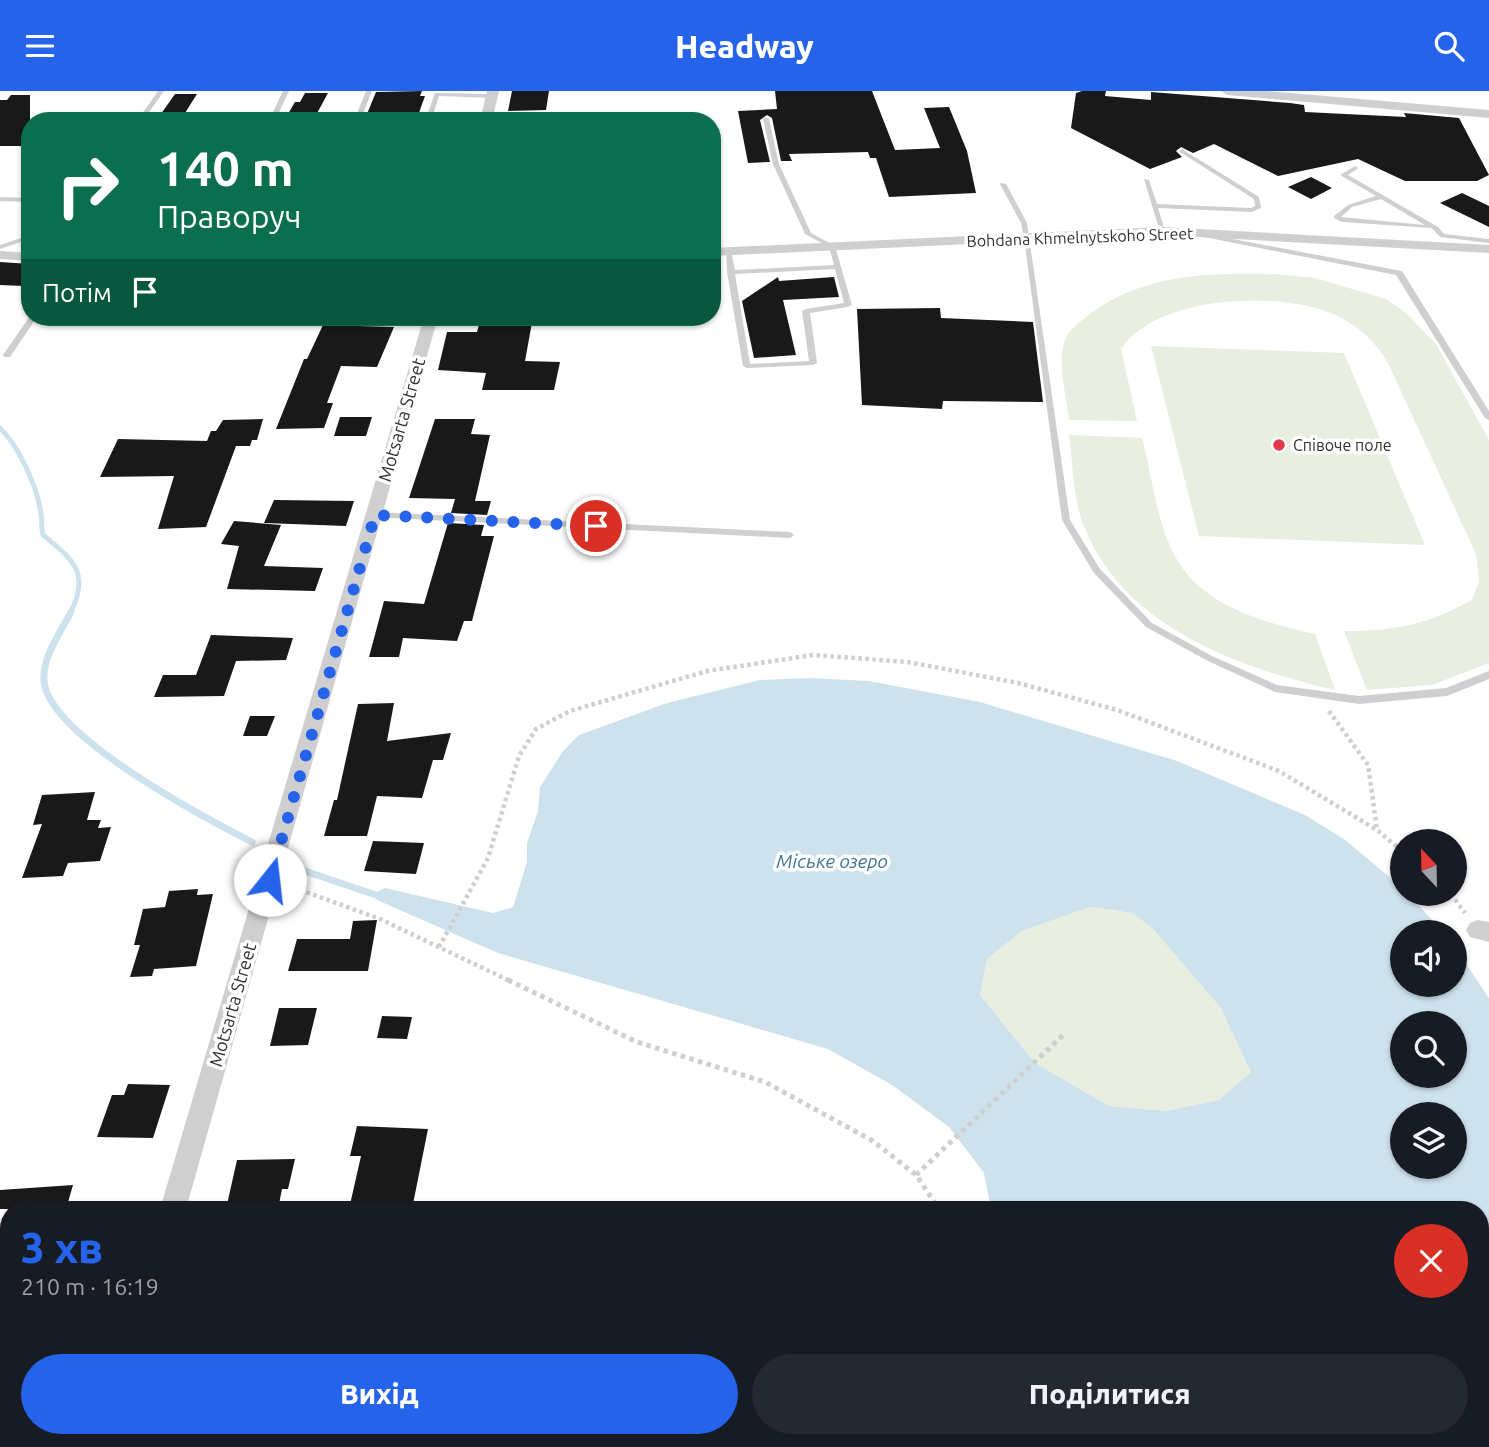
<!DOCTYPE html>
<html lang="uk">
<meta charset="utf-8">
<style>
:root{--surface:#171b24;--page:#242831;--text:#f1f3f6;--muted:#9ea1a6;--accent:#2563eb}
body{margin:0;font-family:Ubuntu,sans-serif;background:var(--page);color:var(--text);height:100vh;display:flex;flex-direction:column;font-size:26px;white-space:nowrap}
*{box-sizing:border-box;margin:0}
p{font-size:23px;color:var(--muted)}
.icon{flex:none;width:38px;height:38px;fill:none;stroke:currentColor;stroke-width:2;stroke-linecap:round;stroke-linejoin:round}
.map{position:relative;flex:1;overflow:hidden}
.details{position:absolute;left:0px;top:1110px;width:1489px;height:247px;display:flex;flex-direction:column;background:var(--surface);border-radius:28px 28px 0 0;box-shadow:0 2px 5px #0004}
.details>*{flex:none}
.top-card{position:absolute;left:21px;top:21px;width:700px;height:214px;border-radius:28px;box-shadow:0 2px 5px #0004;background:#0b6e4f;color:#fff;overflow:hidden}
.needle{width:46px;rotate:338deg}
.tools{position:absolute;left:1390px;top:738px;display:grid;gap:14px}
.tools a{display:grid;place-items:center;width:77px;height:77px;border-radius:50%;background:var(--surface);box-shadow:0 2px 5px #0004;font-size:35px}
.pin{position:absolute;display:grid;place-items:center;width:60px;height:60px;color:#fff;margin:-30px;border:4px solid #fff;border-radius:50%;box-shadow:0 2px 7px #0007}
.me{position:absolute;width:77px;margin:-38px;rotate:16deg;stroke-linejoin:round;filter:drop-shadow(0 0 5px #0008)}
.turn{display:flex;align-items:center;gap:24px;height:147px;padding:0 21px;font-size:32px}
.turn .icon{width:91px;height:91px;stroke-width:2.5}
.turn b{display:block;font-size:49px;line-height:60px}
.then{display:flex;align-items:center;height:66px;padding:0 21px;background:#0003;gap:14px;font-size:26px}
.round{display:grid;place-items:center;flex:none;width:74px;height:74px;border-radius:37px;background:var(--page)}
.overview{display:flex;align-items:center;justify-content:space-between;height:119px;padding:0 21px}
h1{font-size:42px;font-weight:800;line-height:52px;color:var(--accent)}
.primary-button{display:flex;gap:14px;margin-top:auto;padding:14px 21px}
.primary-button a{flex:1;height:80px;border-radius:42px;background:var(--accent);color:#fff;font-size:28px;font-weight:800;line-height:80px;text-align:center}
.primary-button a+a{background:var(--page);color:var(--text)}
header{display:flex;justify-content:space-between;align-items:center;height:91px;padding:0 21px;background:var(--accent);color:#fff;font-size:32px;font-weight:800}
.map>svg:first-child{display:block}
</style>
<header><svg class="icon" aria-label="menu" viewBox="0 0 24 24"><path d="M4 6h16M4 12h16M4 18h16"/></svg>Headway<svg class="icon" aria-label="search" viewBox="0 0 24 24"><circle cx="10" cy="10" r="6"/><path d="M15 15l6 6"/></svg></header>
<div class="map">
<svg width="1489" height="1356" viewBox="0 0 1489 1356">
<rect width="100%" height="100%" fill="#fff"/>
<g fill="#e8eee0">
<path d="M1274 183 1315 187 1386 208 1404 220 1436 253 1489 349V572L1432 594 1367 599 1344 540C1396 540 1426 534 1472 509L1479 490 1476 463 1388 272C1375 249 1353 230 1328 221 1274 200 1156 205 1121 258L1137 330 1069 329C1067 306 1056 271 1065 249 1070 237 1080 231 1090 223 1145 182 1209 182 1274 183Z"/>
<polygon points="1151,255 1344,262 1425,454 1199,445"/>
<path d="M1069 344 1142 347C1152 384 1156 430 1175 465 1201 515 1265 532 1315 543L1335 599C1237 576 1123 536 1083 433 1073 407 1073 372 1069 344Z"/>
<polygon points="1090,816 1132,822 1152,837 1220,916 1251,981 1219,1009 1166,1020 1109,1015 1035,972 980,904 987,868 1022,840"/>
</g>
<path fill="#cde2ed" fill-rule="evenodd" d="M809 587 869 590 980 611 1177 670 1305 724 1344 748 1399 794 1402 803H1408L1444 842H1402V894H1454V855L1489 907V1356H1053V1348H1480V1118H991L984 1082 949 1036 892 994 828 958 498 862 377 809 373 803 385 797 493 822 513 816 527 771V752L538 720 540 696 563 660 579 644 667 612 760 589ZM1090 816 1132 822 1152 837 1220 916 1251 981 1219 1009 1166 1020 1109 1015 1035 972 980 904 987 868 1022 840ZM1402 933H1454V985H1402ZM1402 1024H1454V1076H1402Z"/>
<g fill="none" stroke-linecap="round" stroke-linejoin="round">
<path stroke="#cde2ed" stroke-width="5" d="M0 337C19 356 37 395 41 422 42 429 41 437 43 444 73 469 91 481 70 523"/>
<g stroke="#cde2ed" stroke-width="7">
<path d="M71 521C61 541 42 566 44 590 49 645 205 727 252 751"/>
<polyline points="293,776 379,805"/>
</g>
</g>
<g fill="#191919">
<polygon points="422,0 420,5 425,5 416,30 369,30 372,23 367,23 376,1"/>
<polygon points="512,0 549,0 546,19 508,20"/>
<polygon points="775,0 872,0 895,59 940,57 924,17 949,16 967,60 976,102 889,106 876,67 870,67 868,61 789,63 792,70 781,70 772,27 767,24 760,29 770,71 748,72 738,20 777,18"/>
<polygon points="1082,0 1106,0 1105,5 1151,9 1151,1 1290,12 1304,14 1305,21 1406,26 1404,22 1459,27 1489,84 1477,90 1405,90 1358,68 1278,85 1214,53 1193,62 1181,56 1176,60 1182,66 1150,78 1071,37 1076,2"/>
<polygon points="305,2 328,2 315,26 308,30 284,30 295,11 300,11"/>
<polygon points="175,3 197,3 180,30 156,30"/>
<polygon points="11,4 30,4 30,55 0,55 0,9 7,9"/>
<polygon points="1311,86 1332,97 1311,108 1288,96"/>
<polygon points="1462,102 1489,115 1489,136 1440,112"/>
<polygon points="0,171 30,173 30,189 24,195 0,194"/>
<polygon points="778,186 779,190 834,186 839,206 783,209 796,264 754,267 742,210"/>
<polygon points="940,217 941,227 1033,231 1043,311 943,310 942,318 862,314 857,218"/>
<polygon points="481,226 533,226 525,270 560,271 554,299 482,299 486,282 438,279 447,241 477,241"/>
<polygon points="323,234 394,236 377,276 341,275 327,312 333,312 324,337 276,338 304,268 307,268"/>
<polygon points="340,326 372,326 366,345 334,345"/>
<polygon points="263,328 257,349 252,349 250,355 236,355 206,436 158,438 174,385 100,386 118,348 207,350 211,340 216,340 223,329"/>
<polygon points="435,328 475,328 471,343 490,344 475,410 491,410 487,424 451,422 455,408 409,407"/>
<polygon points="274,409 354,410 346,435 264,432"/>
<polygon points="234,430 281,434 264,475 323,477 315,500 227,498 239,455 221,453"/>
<polygon points="448,432 484,434 481,445 494,445 472,530 464,530 457,550 403,547 399,566 369,566 384,510 424,513"/>
<polygon points="211,544 293,547 286,569 236,570 224,605 154,606 163,584 196,584"/>
<polygon points="394,612 387,650 451,642 443,669 433,669 422,707 377,705 367,745 324,745 334,709 337,709 358,613"/>
<polygon points="250,625 275,625 267,645 243,645"/>
<polygon points="95,701 87,729 101,729 98,737 111,736 100,770 68,772 63,785 22,787 42,733 33,734 42,704"/>
<polygon points="373,750 424,752 416,783 364,780"/>
<polygon points="198,798 197,804 213,803 196,875 154,878 152,885 130,886 140,854 134,854 143,818 165,816 169,800"/>
<polygon points="377,829 368,880 288,880 297,848 350,848 353,830"/>
<polygon points="279,917 317,917 308,954 270,955"/>
<polygon points="382,925 412,926 407,948 377,947"/>
<polygon points="128,993 170,994 153,1047 97,1046 112,1004 124,1004"/>
<polygon points="357,1035 428,1038 412,1118 349,1118 361,1065 350,1065"/>
<polygon points="295,1068 288,1098 282,1098 278,1118 226,1118 237,1069"/>
<polygon points="73,1094 66,1118 0,1118 0,1099"/>
</g>
<g fill="none" stroke-linecap="round" stroke-linejoin="round">
<g stroke="#cfcfcf" stroke-width="4.5" stroke-dasharray="3.5 3.5" stroke-linecap="butt">
<polyline points="1329,620 1368,674 1377,738"/>
<polyline points="287,794 380,828 512,891"/>
<polyline points="1451,803 1465,822"/>
<polyline points="439,856 488,767 519,665 536,638 570,620 707,580 813,564 908,571 1018,592 1117,619 1279,680 1377,739 1402,760"/>
</g>
<g stroke="#cfcfcf" stroke-width="5" stroke-dasharray="4.5 4.5" stroke-linecap="butt">
<polyline points="508,889 637,951 765,991 873,1050 916,1084 939,1118"/>
<polyline points="916,1084 1063,944"/>
<polyline points="1018,1348 1020,1356"/>
</g>
<g fill="#cfcfcf" fill-rule="evenodd">
<polygon points="158,0 164,0 143,30 137,30"/>
<polygon points="283,0 289,0 275,30 269,30"/>
<polygon points="366,0 372,0 360,30 354,30"/>
<polygon points="435,2 492,3 495,5 492,7 439,5 431,30 425,30"/>
<path d="M766 26 769 28 779 73 811 142 835 155 852 214 848 216 810 222 817 272 813 274 747 277 743 275 727 181 726 159 731 160 735 179 834 174 829 156 805 143 773 73 763 28ZM835 178 844 212 806 218 802 220 809 270 750 273 735 183Z"/>
<polygon points="1182,58 1259,106 1261,117 1252,121 1158,117 1165,140 1160,141 1144,88 1149,89 1157,113 1251,117 1255,115 1254,108 1180,61 1179,60"/>
<path d="M1355 75 1358 77 1357 78 1348 84 1438 136 1444 143 1489 148V152L1440 146 1432 137 1342 131 1334 127V125L1348 114 1376 105 1340 84ZM1381 108 1425 134 1341 126 1352 116Z"/>
<polygon points="1001,92 1006,93 1027,132 1070,429 1100,478 1152,532 1212,565 1277,594 1359,605 1446,597 1489,580 1489,588 1447,605 1359,613 1275,601 1206,569 1146,536 1094,482 1062,429 1024,147 1021,132 1000,93"/>
<polygon points="0,106 30,107 30,111 0,110"/>
<polygon points="1201,142 1402,180 1489,320 1489,329 1485,327 1396,184 1199,145 1198,144"/>
<polygon points="30,144 30,148 0,158 0,154"/>
<polygon points="30,225 37,226 10,266 4,266 3,264"/>
<polygon points="375,421 790,441 794,444 790,447 372,426 372,422"/>
</g>
<g fill="#cfcfcf" fill-rule="evenodd">
<polygon points="487,0 499,0 492,30 480,30"/>
<polygon points="1221,0 1268,0 1489,19 1489,27 1227,4"/>
<polygon points="1162,136 1489,154 1489,162 1162,144 712,165 712,157"/>
<polygon points="0,160 30,162 30,170 0,168"/>
<polygon points="424,226 438,226 186,1118 160,1118"/>
<polygon points="1478,829 1489,831 1489,851 1470,846 1466,839 1470,832"/>
<polygon points="91,1348 121,1348 118,1356 88,1356"/>
</g>
</g>
<g fill="none" stroke-linecap="round" stroke-linejoin="round">
<polyline stroke="#2563eb" stroke-width="12" stroke-dasharray="0 21.6" points="270,789 375,424 596,435"/>
</g>
<circle fill="#e4394b" stroke="#fff" stroke-width="2.5" cx="1279" cy="354" r="7"/>
<g text-anchor="middle" stroke-width="7" stroke-linejoin="round" paint-order="stroke">
<g font-size="16" fill="#323232" stroke="#fff">
<text transform="translate(1080 146) rotate(-2)" y="6">Bohdana Khmelnytskoho Street</text>
</g>
<g font-size="16" fill="#323232" stroke="#fff" text-anchor="start">
<text x="1293" y="360">Співоче поле</text>
</g>
<g font-size="18" fill="#323232" stroke="#fff">
<text transform="translate(402 329) rotate(-74)" y="6">Motsarta Street</text>
<text transform="translate(233 914) rotate(-74)" y="6">Motsarta Street</text>
</g>
<g font-size="19" font-style="italic" fill="#3f7694" stroke="#fff">
<text x="832" y="777">Міське озеро</text>
</g>
</g>
</svg>
<div class="tools">
<a><svg class="needle" viewBox="-14 -14 28 28"><path d="M0-13l5 13h-10z" fill="#e53935"/><path d="M0 13l5-13h-10z" fill="#9ea1a6"/></svg></a>
<a><svg class="icon" aria-label="sound" viewBox="0 0 24 24"><path d="M4 9h4l5-4v14l-5-4H4zM17 9q2 3 0 6"/></svg></a>
<a><svg class="icon" aria-label="search" viewBox="0 0 24 24"><circle cx="10" cy="10" r="6"/><path d="M15 15l6 6"/></svg></a>
<a><svg class="icon" aria-label="layers" viewBox="0 0 24 24"><path d="M12 4l9 5-9 5-9-5zM3 14l9 5 9-5"/></svg></a>
</div>
<div class="pin" style="left:596px;top:435px;background:#d93025"><svg class="icon" aria-label="arrive" viewBox="0 0 24 24"><path d="M6 21V4h12l-3 4 3 4H6"/></svg></div>
<svg class="me" style="left:270px;top:789px" viewBox="-20 -20 40 40"><circle r="19" fill="#fff"/><path d="M0-13L10 11 0 6-10 11z" fill="#2563eb"/></svg>
<div class="top-card">
<div class="turn"><svg class="icon" aria-label="right" viewBox="0 0 24 24"><path d="M7 20v-9h11M14 6l5 5-5 5"/></svg><div><b>140 m</b>Праворуч</div></div>
<div class="then">Потім<svg class="icon" aria-label="arrive" viewBox="0 0 24 24"><path d="M6 21V4h12l-3 4 3 4H6"/></svg></div>
</div>
<section class="details">
<div class="overview"><div><h1>3 хв</h1><p>210 m · 16:19</p></div><a class="round" style="background:#d93025;color:#fff"><svg class="icon" aria-label="close" viewBox="0 0 24 24"><path d="M6 6l12 12M18 6L6 18"/></svg></a></div>
<div class="primary-button"><a>Вихід</a><a>Поділитися</a></div>
</section>
</div>
